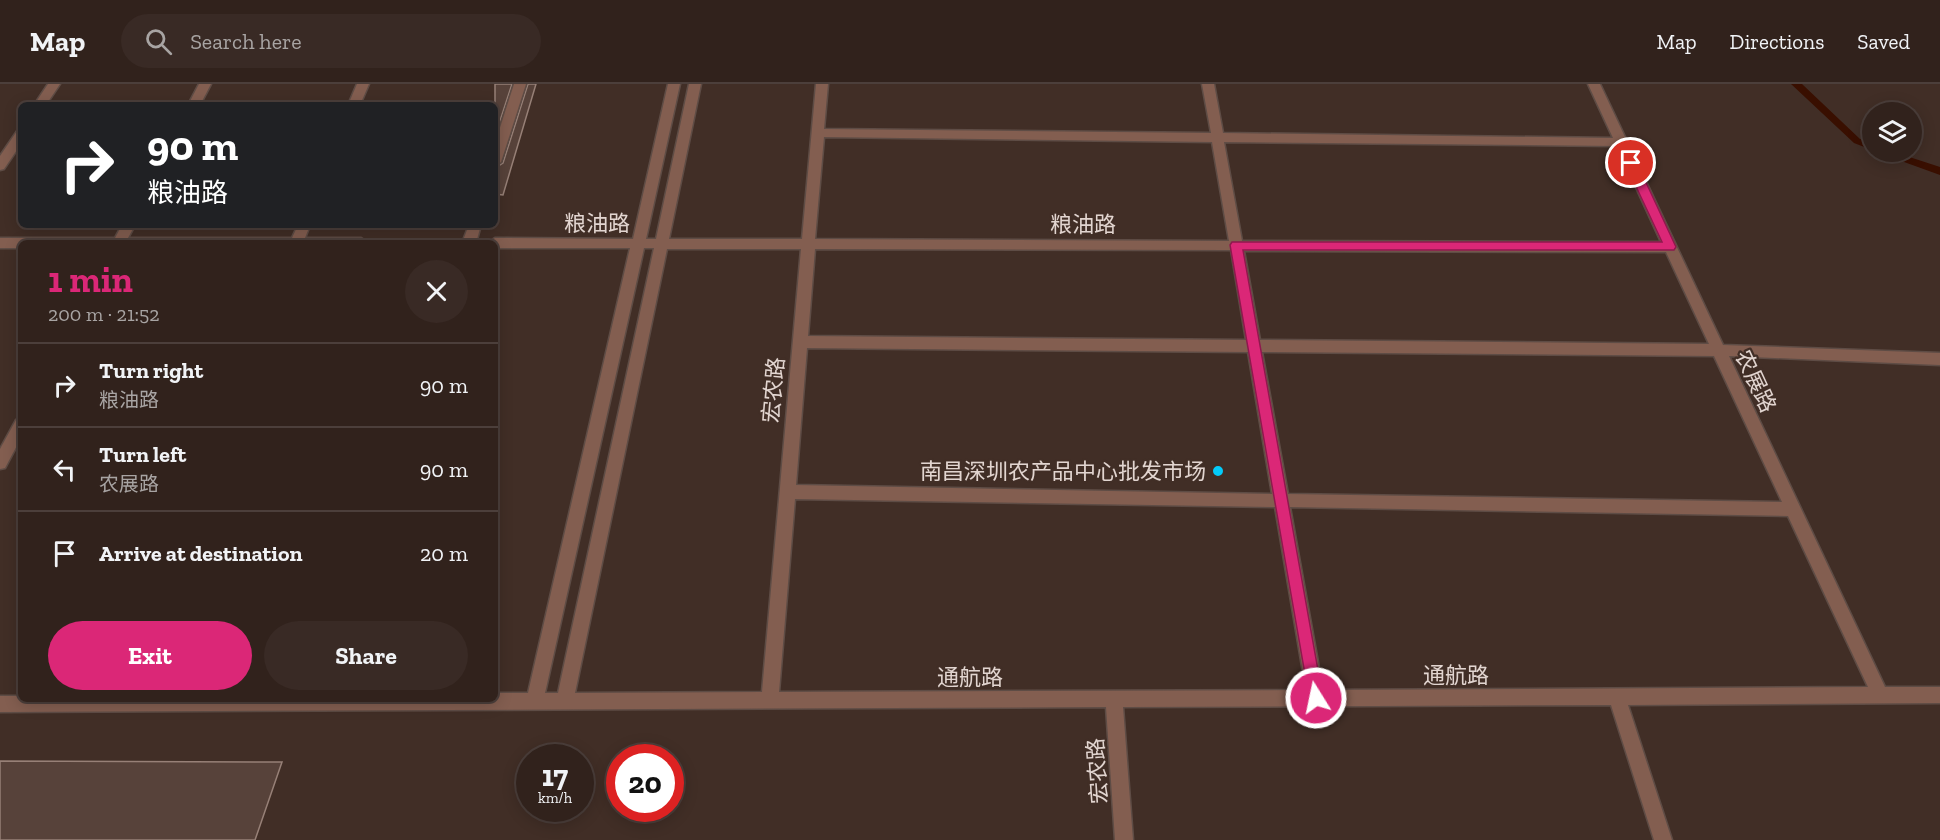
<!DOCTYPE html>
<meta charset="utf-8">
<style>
:root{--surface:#31221c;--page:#392a25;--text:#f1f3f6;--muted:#a8a4a3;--line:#4c3f3b;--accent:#db2777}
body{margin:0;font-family:"Zilla Slab","Noto Sans SC",serif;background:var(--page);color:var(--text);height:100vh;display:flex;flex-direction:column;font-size:22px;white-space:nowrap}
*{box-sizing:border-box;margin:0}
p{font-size:20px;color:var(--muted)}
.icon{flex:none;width:33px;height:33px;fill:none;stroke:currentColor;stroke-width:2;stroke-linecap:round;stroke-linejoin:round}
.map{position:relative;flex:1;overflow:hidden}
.panel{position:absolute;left:18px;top:156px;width:480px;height:462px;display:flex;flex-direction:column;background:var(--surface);border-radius:9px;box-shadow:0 3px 15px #0003,0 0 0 2px var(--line)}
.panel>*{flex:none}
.banner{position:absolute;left:18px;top:18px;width:480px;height:126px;border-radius:9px;box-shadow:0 3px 15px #0003,0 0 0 2px var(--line);background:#202124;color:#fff;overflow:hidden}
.fabs{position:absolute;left:1862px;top:18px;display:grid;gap:12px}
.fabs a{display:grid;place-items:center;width:60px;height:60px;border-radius:50%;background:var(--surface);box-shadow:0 3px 15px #0003,0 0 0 2px var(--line);font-size:30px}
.speed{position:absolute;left:516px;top:660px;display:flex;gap:12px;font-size:30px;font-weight:700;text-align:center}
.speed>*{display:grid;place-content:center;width:78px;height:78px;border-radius:50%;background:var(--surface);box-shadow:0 3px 15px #0003,0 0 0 2px var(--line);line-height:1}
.speed small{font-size:15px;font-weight:400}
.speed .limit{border:9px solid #d22;background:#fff;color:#111}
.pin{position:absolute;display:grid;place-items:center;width:51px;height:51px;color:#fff;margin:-26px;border:3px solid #fff;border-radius:50%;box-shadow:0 2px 6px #0007}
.me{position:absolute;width:66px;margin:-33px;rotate:350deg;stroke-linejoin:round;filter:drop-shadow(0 0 4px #0008)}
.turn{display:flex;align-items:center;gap:21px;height:126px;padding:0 30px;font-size:27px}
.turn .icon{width:78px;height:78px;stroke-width:2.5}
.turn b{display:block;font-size:42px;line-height:51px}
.round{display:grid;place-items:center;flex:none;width:63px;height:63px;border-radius:32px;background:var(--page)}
.summary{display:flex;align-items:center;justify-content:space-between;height:102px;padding:0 30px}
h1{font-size:36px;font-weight:800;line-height:45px;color:var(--accent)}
.button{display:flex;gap:12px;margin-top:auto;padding:12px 30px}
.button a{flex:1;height:69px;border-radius:36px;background:var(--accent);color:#fff;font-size:24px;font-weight:800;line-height:69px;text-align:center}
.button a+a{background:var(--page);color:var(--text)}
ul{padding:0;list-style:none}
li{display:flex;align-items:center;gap:18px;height:84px;padding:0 30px;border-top:2px solid var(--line)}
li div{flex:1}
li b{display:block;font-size:22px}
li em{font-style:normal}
header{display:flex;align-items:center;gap:36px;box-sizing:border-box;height:84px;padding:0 30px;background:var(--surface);border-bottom:2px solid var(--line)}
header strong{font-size:28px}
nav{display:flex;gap:33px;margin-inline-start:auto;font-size:21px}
.search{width:420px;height:54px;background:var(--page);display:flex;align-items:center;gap:15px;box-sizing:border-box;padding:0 21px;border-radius:33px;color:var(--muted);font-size:22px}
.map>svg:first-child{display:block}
</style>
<header>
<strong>Map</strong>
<div class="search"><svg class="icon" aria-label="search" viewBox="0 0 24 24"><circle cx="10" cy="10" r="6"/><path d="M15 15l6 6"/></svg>Search here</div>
<nav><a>Map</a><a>Directions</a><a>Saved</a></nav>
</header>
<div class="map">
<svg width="1940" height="756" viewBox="0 0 1940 756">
<rect width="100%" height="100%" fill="#412e26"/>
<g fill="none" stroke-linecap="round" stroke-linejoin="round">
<g fill="#390f00" fill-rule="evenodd">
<polygon points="1791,0 1802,0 1860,55 1872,59 1872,66 1854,59"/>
<polygon points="1880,68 1894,68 1940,83 1940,91 1882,70"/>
</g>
</g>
<g fill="#57423a" stroke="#978077" stroke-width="1.5">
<polygon points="495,0 512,0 495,52"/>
<polygon points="528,0 536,0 503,111 495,110 495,84 503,79"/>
<polygon points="0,677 282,678 255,756 0,756"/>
</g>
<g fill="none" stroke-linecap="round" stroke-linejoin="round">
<g stroke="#5e4c45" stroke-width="3">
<g id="minor">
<polygon points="48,0 60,0 46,21 34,21"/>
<polygon points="199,0 211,0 200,21 188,21"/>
<polygon points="357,0 369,0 360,21 348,21"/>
<polygon points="514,0 526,0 501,78 495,82 495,59"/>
<path d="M668 0H680L646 155H656L689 0H701L669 155H802L816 0H828L824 45 1211 49 1202 0H1214L1223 49 1613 54 1588 0H1600L1723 261 1940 269V281L1729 272 1885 603H1940V619L1628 621 1672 756H1654L1611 621 1123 623 1133 756H1115L1106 623 0 628V612H21V615H495V609H528L630 164H495V159H488L495 154 633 155ZM824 53 1212 58 1229 157 815 155ZM1224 58 1617 62 1661 158 1242 157ZM644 164H654L558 609H545ZM667 165H801L762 608 575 609ZM815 165 1231 166 1246 256 808 252ZM1244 167 1666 168 1709 260 1260 256ZM807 264 1248 268 1272 410 796 401ZM1262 268 1714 272 1782 418 1288 410ZM795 415 1275 423 1306 606 779 608ZM1290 423 1788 432 1868 603 1323 606Z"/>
<polygon points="21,46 21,60 4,85 0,86 0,72 17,47"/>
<polygon points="122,141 135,141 128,154 292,154 298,141 310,141 305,154 361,154 368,159 21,159 21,164 0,164 0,154 115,154"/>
<polygon points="469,141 481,141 476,159 462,159"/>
<polygon points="21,334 21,354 5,384 0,385 0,365 16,336"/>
</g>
</g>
<use href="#minor" fill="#835e50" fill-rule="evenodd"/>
</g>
<polygon fill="#db2777" stroke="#8e194d" stroke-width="1.5" points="1631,75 1637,79 1676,163 1674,166 1243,166 1323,614 1321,619 1316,622 1310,619 1230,161 1232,158 1662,158 1625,79"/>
<circle fill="#04cbf9" stroke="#412e26" stroke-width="2" cx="1218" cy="387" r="6"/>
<g text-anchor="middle" stroke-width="4.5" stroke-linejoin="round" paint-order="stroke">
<g font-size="22" fill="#e2d5d0" stroke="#412e26">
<text x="597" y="147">粮油路</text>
<text x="1083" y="148">粮油路</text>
<text transform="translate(1756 297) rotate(65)" y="8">农展路</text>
<text transform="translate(773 306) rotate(-85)" y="8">宏农路</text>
<text x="1456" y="599">通航路</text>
<text x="970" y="601">通航路</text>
<text transform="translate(1097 687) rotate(-94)" y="8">宏农路</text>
</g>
<g font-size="22" fill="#e2d5d0" stroke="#412e26" text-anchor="end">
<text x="1206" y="395">南昌深圳农产品中心批发市场</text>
</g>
</g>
</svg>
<div class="fabs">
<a><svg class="icon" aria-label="layers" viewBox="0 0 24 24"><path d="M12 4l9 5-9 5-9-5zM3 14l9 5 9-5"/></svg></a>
</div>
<div class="speed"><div>17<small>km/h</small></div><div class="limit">20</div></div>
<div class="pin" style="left:1631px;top:79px;background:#d93025"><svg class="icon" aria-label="arrive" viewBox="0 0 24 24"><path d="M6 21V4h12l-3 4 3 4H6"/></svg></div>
<svg class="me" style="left:1316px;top:614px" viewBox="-20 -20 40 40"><circle r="17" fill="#db2777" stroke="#fff" stroke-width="3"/><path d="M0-11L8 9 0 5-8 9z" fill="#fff"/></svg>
<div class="banner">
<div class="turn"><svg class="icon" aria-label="right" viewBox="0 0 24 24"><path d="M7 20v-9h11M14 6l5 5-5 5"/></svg><div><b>90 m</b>粮油路</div></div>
</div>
<section class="panel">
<div class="summary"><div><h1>1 min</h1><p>200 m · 21:52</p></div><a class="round"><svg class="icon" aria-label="close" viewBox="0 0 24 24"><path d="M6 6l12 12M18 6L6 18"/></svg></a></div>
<ul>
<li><svg class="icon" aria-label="right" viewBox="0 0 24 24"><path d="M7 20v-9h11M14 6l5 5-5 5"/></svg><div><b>Turn right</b><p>粮油路</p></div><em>90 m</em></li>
<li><svg class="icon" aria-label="left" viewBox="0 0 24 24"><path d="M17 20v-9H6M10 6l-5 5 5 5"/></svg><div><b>Turn left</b><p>农展路</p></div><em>90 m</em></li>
<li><svg class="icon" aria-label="arrive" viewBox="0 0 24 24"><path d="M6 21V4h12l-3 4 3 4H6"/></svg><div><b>Arrive at destination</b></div><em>20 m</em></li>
</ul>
<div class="button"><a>Exit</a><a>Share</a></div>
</section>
</div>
